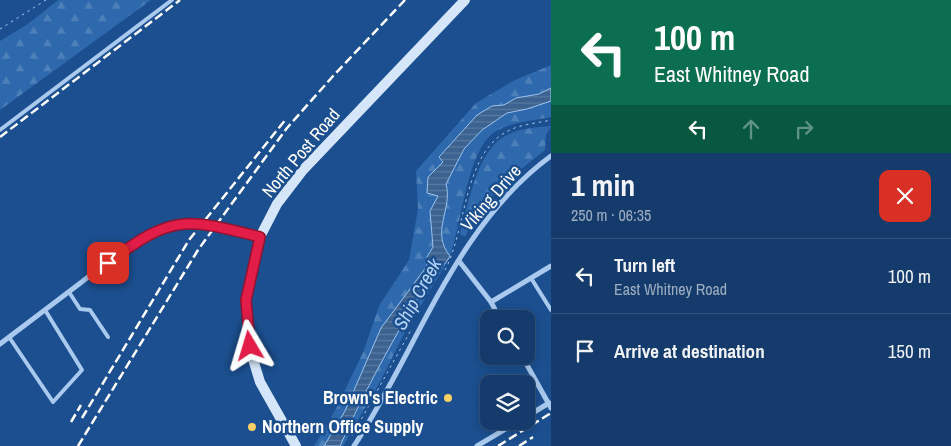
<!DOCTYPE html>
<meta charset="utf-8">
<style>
:root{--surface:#143b6b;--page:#214673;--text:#f1f3f6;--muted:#9dadc1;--line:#33557e}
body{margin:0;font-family:"Archivo Narrow",sans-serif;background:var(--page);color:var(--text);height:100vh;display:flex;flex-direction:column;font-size:19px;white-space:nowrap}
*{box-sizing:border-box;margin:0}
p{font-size:16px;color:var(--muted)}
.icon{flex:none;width:28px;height:28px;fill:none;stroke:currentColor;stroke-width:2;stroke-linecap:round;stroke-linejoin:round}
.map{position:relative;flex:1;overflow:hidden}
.side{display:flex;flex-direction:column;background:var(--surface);width:400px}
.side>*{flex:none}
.guide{background:#0b6e4f;color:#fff;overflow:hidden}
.controls{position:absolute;left:480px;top:310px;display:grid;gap:10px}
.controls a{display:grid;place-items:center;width:55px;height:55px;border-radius:10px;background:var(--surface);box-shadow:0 2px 12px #0003,0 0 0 1px var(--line);font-size:25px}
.pin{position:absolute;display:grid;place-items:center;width:42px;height:42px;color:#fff;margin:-21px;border-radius:10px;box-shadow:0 2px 8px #0006}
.me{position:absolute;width:55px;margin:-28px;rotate:353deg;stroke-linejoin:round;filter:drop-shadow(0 0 4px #0008)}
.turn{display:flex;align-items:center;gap:18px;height:105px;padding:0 20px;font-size:22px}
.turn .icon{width:65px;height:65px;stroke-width:2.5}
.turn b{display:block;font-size:35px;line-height:42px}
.lanes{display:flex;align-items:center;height:48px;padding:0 20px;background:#0003;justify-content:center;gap:25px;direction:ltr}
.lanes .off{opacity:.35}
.round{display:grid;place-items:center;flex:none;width:52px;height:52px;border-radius:10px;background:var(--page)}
.head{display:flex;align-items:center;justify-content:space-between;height:85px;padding:0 20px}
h1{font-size:30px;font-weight:700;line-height:38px}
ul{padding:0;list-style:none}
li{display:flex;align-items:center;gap:15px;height:75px;padding:0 20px;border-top:1px solid var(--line)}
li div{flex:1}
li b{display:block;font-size:19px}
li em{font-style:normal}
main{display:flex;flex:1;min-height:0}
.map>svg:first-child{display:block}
</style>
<main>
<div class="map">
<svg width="551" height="446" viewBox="0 0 551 446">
<defs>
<pattern id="forest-firs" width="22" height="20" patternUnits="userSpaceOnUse" patternTransform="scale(1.25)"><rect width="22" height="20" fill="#2e69ad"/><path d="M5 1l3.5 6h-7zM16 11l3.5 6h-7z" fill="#4d80b9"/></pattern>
<pattern id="water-rules" width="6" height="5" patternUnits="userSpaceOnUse" patternTransform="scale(1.25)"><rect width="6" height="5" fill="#3c6290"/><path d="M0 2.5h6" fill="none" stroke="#597aa1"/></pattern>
</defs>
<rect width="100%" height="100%" fill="#1b4f8f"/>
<g fill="url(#forest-firs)">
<polygon points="58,0 151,0 0,110 0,41 28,24"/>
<polygon points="551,65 551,88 539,94 516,98 504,105 492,106 477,115 439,157 443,162 428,177 438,196 430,211 433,247 427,257 427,266 381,328 345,411 324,446 314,446 336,409 364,350 379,306 409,260 418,209 416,171 476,103 515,80"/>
<path d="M551 101V117C532 121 499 123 487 139 466 164 461 225 450 256 430 232 453 209 446 184L464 149 482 130 507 113 527 109Z"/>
<path d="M551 126 546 135 545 150C516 173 480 202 465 237L460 234C469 203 477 147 509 134 522 128 538 127 551 126Z"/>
<polygon points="446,264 407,328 380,382 343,446 340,446 387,350 433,273"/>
</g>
<path fill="url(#water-rules)" stroke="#9cc4f0" d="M551 88V101L527 109 507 113 482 130 464 149 446 184C453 209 430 232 450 256 444 268 432 275 424 288 393 339 364 392 340 446H324L345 411 381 328 427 266V257L433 247 430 211 438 196 427 193 428 177 443 162 439 157 477 115 492 106 504 105 516 98 539 94Z"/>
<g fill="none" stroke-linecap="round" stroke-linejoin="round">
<g stroke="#a9c9ee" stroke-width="1" stroke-dasharray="2.5 4" stroke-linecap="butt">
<polyline points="0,29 46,0"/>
<path d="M445 270C467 229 463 151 510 130 522 124 538 123 551 120"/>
<polyline points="352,436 411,330"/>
</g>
<g stroke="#a9c9ee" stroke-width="4">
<polyline points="0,130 172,0"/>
<polyline points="531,278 551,310"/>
<polyline points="69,292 80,309 90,310 108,337"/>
<polyline points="9,337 53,402 82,370 45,310"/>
</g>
<g stroke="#a9c9ee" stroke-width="5">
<polyline points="459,261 491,302 500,319"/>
<polyline points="491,302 551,266"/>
<path d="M0 344C28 323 55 302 83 281 111 260 144 228 181 224 207 221 234 231 260 237"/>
<polyline points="522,356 551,408"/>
<polyline points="526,417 549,403"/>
<path d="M354 446C418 349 454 227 551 156"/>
<polyline points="477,446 519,421"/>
</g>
<polyline stroke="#d6e6fa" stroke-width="10" points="296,446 260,382 249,346 246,301 260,237 277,204 303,170 465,0"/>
<g stroke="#fff" stroke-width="2.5" stroke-dasharray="9 4" stroke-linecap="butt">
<polyline points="0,137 180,0"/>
<polyline points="82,418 189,240 286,119"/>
<polyline points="71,422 81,405"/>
<polyline points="78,446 198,250 287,128 334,75 405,0"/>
<polyline points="498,446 551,413"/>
<polyline points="519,446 533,437"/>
</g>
</g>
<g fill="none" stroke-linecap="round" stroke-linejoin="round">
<g stroke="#92132f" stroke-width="12">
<path id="route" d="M108 263C172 214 185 218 260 237L246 300 250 346"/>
</g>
<use href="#route" stroke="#e11d48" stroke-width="9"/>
</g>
<g fill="#ffd166" stroke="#1b4f8f" stroke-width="2">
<circle cx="448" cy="398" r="5"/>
<circle cx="252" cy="427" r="5"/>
</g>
<g text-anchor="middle" stroke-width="5" stroke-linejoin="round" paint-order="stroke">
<g font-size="18" fill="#fff" stroke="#1b4f8f">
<text transform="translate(301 153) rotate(-50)" y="6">North Post Road</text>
<text transform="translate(491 198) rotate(-49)" y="6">Viking Drive</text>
</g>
<g font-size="18" font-weight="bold" fill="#fff" stroke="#1b4f8f" text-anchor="end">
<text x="438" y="404">Brown's Electric</text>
<text x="262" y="433" text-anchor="start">Northern Office Supply</text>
</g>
<g font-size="19" font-style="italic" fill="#b5d3f5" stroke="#1b4f8f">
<text transform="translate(417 294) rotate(-61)" y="7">Ship Creek</text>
</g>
</g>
</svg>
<div class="controls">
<a><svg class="icon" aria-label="search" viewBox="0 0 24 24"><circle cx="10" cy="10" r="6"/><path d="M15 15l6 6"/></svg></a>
<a><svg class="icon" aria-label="layers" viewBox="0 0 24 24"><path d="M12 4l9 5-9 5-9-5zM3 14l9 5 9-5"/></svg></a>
</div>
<div class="pin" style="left:108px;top:263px;background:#d93025"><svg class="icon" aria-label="arrive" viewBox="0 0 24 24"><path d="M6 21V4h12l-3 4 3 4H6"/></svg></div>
<svg class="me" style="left:250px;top:346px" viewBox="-20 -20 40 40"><path d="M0-17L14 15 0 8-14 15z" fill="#e11d48" stroke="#fff" stroke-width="4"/></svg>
</div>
<section class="side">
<div class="guide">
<div class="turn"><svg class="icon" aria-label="left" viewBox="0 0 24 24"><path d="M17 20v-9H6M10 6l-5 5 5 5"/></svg><div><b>100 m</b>East Whitney Road</div></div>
<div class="lanes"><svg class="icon" aria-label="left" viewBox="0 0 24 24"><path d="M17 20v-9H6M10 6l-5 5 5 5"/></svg><svg class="icon off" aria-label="ahead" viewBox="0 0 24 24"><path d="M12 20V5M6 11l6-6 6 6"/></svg><svg class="icon off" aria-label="right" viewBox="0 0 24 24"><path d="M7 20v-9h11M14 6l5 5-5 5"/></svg></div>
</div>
<div class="head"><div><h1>1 min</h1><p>250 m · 06:35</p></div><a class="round" style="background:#d93025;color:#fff"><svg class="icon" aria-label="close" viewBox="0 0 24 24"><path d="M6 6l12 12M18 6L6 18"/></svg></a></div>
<ul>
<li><svg class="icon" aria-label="left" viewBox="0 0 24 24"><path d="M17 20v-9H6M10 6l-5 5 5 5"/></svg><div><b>Turn left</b><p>East Whitney Road</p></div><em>100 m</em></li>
<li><svg class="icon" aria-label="arrive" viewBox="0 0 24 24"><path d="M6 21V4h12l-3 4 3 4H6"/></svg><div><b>Arrive at destination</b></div><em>150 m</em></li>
</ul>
</section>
</main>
